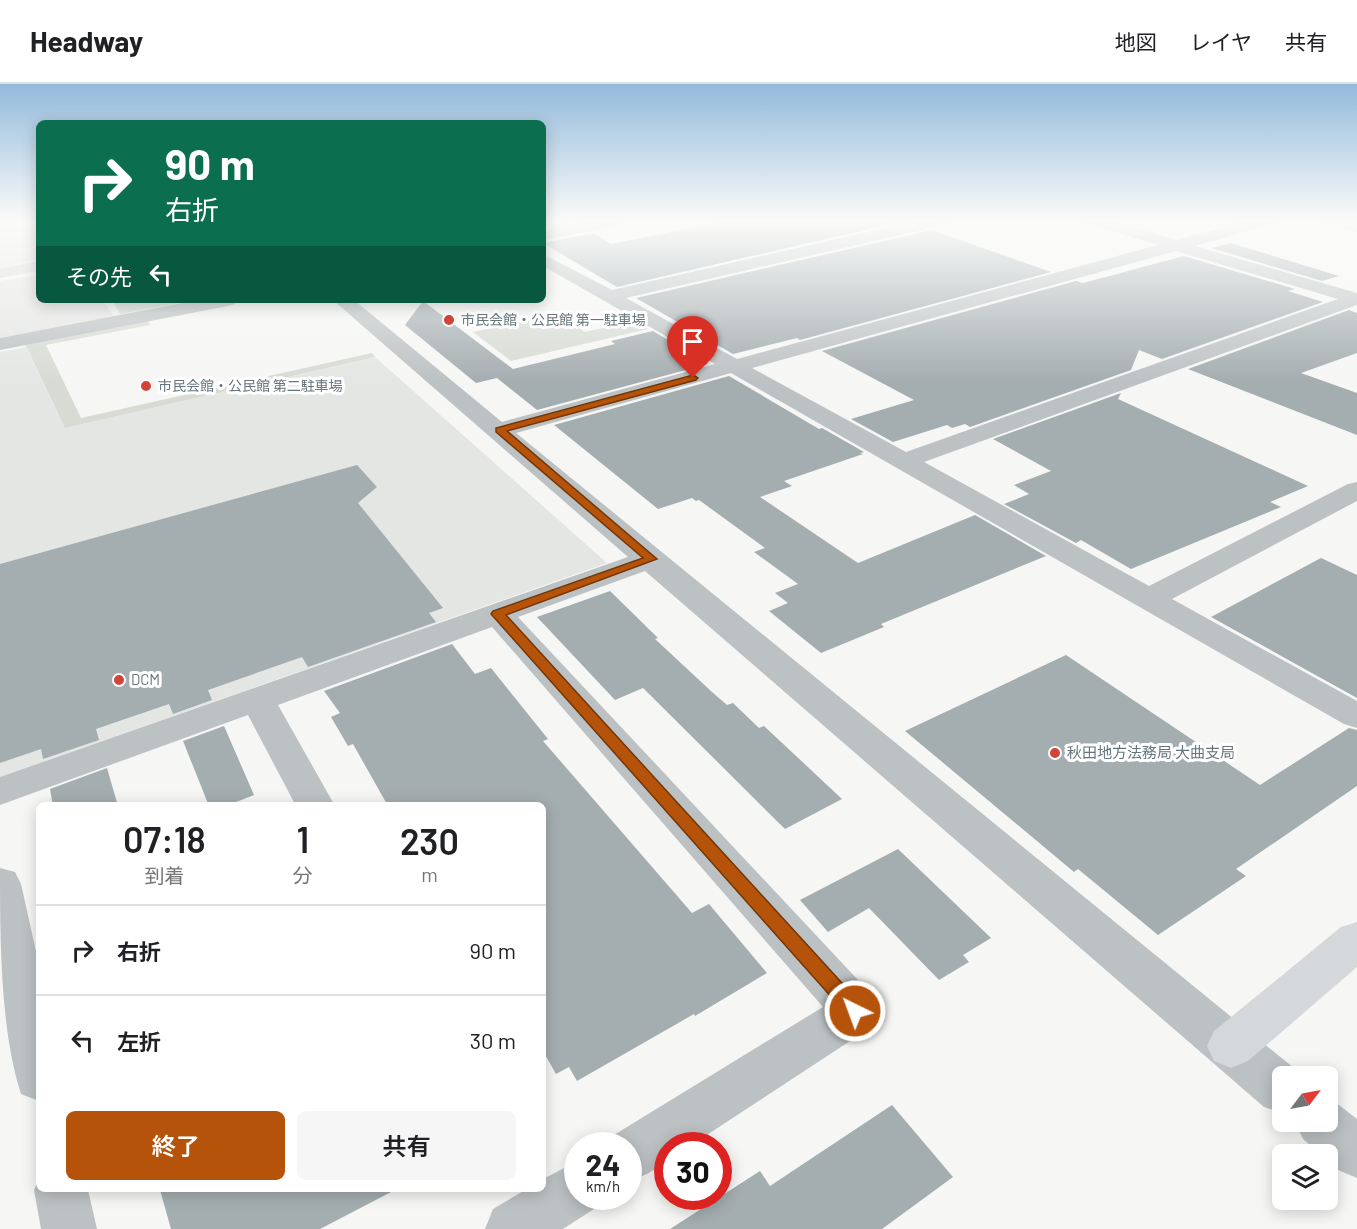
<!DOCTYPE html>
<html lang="ja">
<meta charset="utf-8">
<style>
:root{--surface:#fff;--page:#f6f6f6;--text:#202124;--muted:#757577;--line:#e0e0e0;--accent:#b45309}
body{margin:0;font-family:Barlow,"Noto Sans JP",sans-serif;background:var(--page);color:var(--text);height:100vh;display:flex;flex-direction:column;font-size:22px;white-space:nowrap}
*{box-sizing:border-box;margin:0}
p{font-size:20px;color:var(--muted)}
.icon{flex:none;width:33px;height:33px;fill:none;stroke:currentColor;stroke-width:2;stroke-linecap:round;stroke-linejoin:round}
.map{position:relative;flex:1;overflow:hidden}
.details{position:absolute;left:36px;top:718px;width:510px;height:390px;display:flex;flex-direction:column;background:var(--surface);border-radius:9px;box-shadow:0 3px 15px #0003}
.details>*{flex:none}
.guide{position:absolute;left:36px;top:36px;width:510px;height:183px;border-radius:9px;box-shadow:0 3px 15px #0003;background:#0b6e4f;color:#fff;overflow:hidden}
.needle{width:39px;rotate:58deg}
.controls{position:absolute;left:1272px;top:982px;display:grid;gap:12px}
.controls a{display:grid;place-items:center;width:66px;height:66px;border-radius:9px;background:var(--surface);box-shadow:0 3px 15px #0003;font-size:30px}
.speed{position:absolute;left:564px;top:1048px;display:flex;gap:12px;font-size:30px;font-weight:700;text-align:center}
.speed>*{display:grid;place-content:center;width:78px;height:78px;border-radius:50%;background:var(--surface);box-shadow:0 3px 15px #0003;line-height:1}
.speed small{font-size:15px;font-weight:400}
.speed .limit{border:9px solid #d22;background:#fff;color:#111}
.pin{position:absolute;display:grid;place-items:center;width:51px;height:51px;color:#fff;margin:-62px -26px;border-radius:50% 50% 50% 0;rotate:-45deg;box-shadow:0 0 6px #0007}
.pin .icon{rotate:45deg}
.me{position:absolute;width:66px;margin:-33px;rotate:318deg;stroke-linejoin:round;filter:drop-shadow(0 0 4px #0008)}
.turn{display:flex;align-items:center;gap:21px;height:126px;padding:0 30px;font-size:27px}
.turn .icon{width:78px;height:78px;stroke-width:2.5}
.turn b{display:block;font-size:42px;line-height:51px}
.then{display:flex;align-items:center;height:57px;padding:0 30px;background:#0003;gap:12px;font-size:22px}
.eta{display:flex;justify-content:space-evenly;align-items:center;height:102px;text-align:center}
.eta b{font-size:36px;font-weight:600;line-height:42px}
.action{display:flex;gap:12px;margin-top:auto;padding:12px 30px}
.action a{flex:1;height:69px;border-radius:9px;background:var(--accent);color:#fff;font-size:24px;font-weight:600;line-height:69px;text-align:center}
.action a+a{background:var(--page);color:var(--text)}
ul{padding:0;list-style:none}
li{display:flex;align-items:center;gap:18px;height:90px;padding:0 30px;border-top:2px solid var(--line)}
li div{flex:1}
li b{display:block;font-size:22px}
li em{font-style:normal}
header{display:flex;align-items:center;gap:36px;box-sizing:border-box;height:84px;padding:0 30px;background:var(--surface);border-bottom:2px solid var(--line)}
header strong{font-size:28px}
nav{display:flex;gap:33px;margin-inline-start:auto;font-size:21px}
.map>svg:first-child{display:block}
</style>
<header>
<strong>Headway</strong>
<nav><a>地図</a><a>レイヤ</a><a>共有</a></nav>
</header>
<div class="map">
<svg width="1357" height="1145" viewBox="0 0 1357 1145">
<rect width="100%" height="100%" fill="#f6f6f4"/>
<g fill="#e4e6e4">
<polygon points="0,137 39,137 39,176 0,183"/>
<polygon points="39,191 39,216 103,216 114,233 0,254 0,197"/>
<polygon points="26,263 65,344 375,273 607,479 0,693 0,268"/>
</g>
<g fill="#d7dbd3">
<polygon points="112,216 197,216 120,230"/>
<polygon points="557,230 585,248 634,237 648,245 511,277 473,248"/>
<polygon points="148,237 150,241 46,261 81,334 372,269 375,273 65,344 25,260"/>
</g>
<g fill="#a4adb0">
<polygon points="728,137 904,137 617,203 543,159 594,149 611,160"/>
<polygon points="932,146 1051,188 800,256 797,254 733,270 636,214"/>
<polygon points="1231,159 1339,192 1322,197 1211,164"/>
<polygon points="1184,172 1295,205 1288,207 1323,218 1162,275 1139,266 1131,286 970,343 965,340 952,344 947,341 893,358 851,335 914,316 822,267 1076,197 1083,199"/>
<polygon points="423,217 513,285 615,260 611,257 653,247 708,280 537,326 497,294 476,299 405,241"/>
<polygon points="1349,226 1357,229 1357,269 1301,289 1357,309 1357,351 1188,285"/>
<polygon points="729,292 819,345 822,344 864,368 860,369 863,370 784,397 792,402 760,413 858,479 975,431 1046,472 881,540 884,543 821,569 769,527 788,519 775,509 798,500 754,468 765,464 699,416 696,417 692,414 658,425 554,341"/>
<polygon points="1121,309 1118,315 1308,402 1270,418 1281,423 1131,485 1081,456 1076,459 1004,420 1029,410 1014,401 1051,387 993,355"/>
<polygon points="357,381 377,403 358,419 443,524 429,529 436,538 308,583 302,573 208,606 212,616 173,630 169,620 96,645 99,656 43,675 41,665 0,679 0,480"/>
<polygon points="1321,474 1357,491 1357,614 1211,533"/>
<polygon points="610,507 658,554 655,555 712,608 727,621 733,619 759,644 764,642 842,715 785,745 643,604 615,616 537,533"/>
<polygon points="452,560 475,590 491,584 548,655 543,657 692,829 709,820 767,889 695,932 694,930 577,997 569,983 556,990 543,967 543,722 388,722 353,660 348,662 331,633 340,629 324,607"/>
<polygon points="1066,571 1260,701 1349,644 1357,646 1357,702 1236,785 1246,792 1158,851 1078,785 1074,788 905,647"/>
<polygon points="224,642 254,711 226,722 209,722 183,657"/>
<polygon points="107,684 118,722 53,722 50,705"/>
<polygon points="898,765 991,854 963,871 969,878 939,896 869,824 828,848 800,816"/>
<polygon points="892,1021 953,1093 882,1145 670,1145 760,1087 770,1102"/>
<polygon points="160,1106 395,1106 320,1145 171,1145"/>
</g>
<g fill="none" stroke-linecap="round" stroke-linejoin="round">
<g fill="#bcc1c3" fill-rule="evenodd">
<polygon points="590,137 625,137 617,142 543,156 543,146"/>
<path d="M916 137H947L939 142 626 214 737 275 1158 161 1088 140 1086 137H1112L1177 156 1247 137H1274L1272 140 1195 162 1357 209V221L924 378 1149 502 1348 400 1357 398V417L1172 515 1357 617V644L1344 640 731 289 516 349 1300 989 1301 993H1282V1029L1264 1023 645 487 518 533 873 912 880 927 873 942 690 1062H668V1077L647 1090 628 1098V1062H606L609 1054 823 923 492 543 278 621 335 722H296L248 631 0 721V693L628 473 333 216H354L502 338 715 280 543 182V170L612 206ZM1176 167 1338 215 906 368 752 284Z"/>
<polygon points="198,216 237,216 235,220 228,222 0,266 0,254"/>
<path d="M0 784 15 788 21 800 39 881V1017L21 1010C0 945 0 854 0 784Z"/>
<polygon points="1328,1016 1339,1021 1357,1035 1357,1094 1338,1086 1328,1077 1328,1071 1321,1071 1303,1055 1295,1038 1328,1038"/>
<polygon points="578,1077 578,1113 601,1113 597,1123 563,1145 485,1145 493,1125 525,1106 543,1106 543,1095"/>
<polygon points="39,1094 39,1106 88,1106 97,1145 41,1145 34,1106"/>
</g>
<g fill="#d4d8da" fill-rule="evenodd">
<polygon points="39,177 39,187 0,194 0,184"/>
<polygon points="1357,838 1357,883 1248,977 1231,984 1214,977 1207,962 1214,947 1341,843"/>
</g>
<polygon fill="#d4d8da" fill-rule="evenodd" points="1321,137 1357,139 1357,149 1323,140"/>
</g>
<linearGradient id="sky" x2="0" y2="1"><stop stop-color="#93bada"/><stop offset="0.46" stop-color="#fbfbfa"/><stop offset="1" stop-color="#fbfbfa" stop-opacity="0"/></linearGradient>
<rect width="1357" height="298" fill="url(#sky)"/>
<polygon fill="#b45309" stroke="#753606" stroke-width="1.5" points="693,291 698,294 696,296 507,347 657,475 506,531 862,921 865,927 862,933 855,936 849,933 491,530 493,527 643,474 496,348 496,344"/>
<g fill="#d14439" stroke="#fff" stroke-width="2">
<circle cx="449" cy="236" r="6"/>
<circle cx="146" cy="302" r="6"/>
<circle cx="119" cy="596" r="6"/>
<circle cx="1055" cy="669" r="6"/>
</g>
<g text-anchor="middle" stroke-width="6" stroke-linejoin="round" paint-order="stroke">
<g font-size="14" fill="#65757c" stroke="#fff" text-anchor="start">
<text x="461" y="241">市民会館・公民館 第一駐車場</text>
<text x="158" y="307">市民会館・公民館 第二駐車場</text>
</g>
<g font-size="15" fill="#65757c" stroke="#fff" text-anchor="start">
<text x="131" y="601">DCM</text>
<text x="1067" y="674">秋田地方法務局 大曲支局</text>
</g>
</g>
</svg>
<div class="controls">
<a><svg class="needle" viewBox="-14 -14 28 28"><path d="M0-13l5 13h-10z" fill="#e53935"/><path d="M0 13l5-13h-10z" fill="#757577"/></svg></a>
<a><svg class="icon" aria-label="layers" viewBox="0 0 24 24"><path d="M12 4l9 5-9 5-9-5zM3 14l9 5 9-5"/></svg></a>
</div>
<div class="speed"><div>24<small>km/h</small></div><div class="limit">30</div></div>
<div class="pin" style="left:693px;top:294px;background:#d93025"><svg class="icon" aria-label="arrive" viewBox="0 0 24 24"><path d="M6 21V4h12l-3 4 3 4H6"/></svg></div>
<svg class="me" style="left:855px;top:927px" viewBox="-20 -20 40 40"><circle r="17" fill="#b45309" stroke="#fff" stroke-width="3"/><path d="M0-11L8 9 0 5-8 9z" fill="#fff"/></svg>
<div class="guide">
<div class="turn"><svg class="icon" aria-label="right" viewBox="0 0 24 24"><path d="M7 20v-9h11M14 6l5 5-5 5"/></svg><div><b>90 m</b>右折</div></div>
<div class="then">その先<svg class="icon" aria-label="left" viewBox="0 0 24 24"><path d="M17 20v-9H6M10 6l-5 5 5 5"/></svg></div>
</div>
<section class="details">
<div class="eta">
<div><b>07:18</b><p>到着</p></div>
<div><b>1</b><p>分</p></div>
<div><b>230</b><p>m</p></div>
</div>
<ul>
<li><svg class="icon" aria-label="right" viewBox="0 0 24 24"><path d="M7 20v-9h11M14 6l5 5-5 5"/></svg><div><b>右折</b></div><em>90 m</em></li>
<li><svg class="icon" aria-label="left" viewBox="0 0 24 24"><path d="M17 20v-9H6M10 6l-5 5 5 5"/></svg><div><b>左折</b></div><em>30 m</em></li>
</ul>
<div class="action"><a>終了</a><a>共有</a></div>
</section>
</div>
